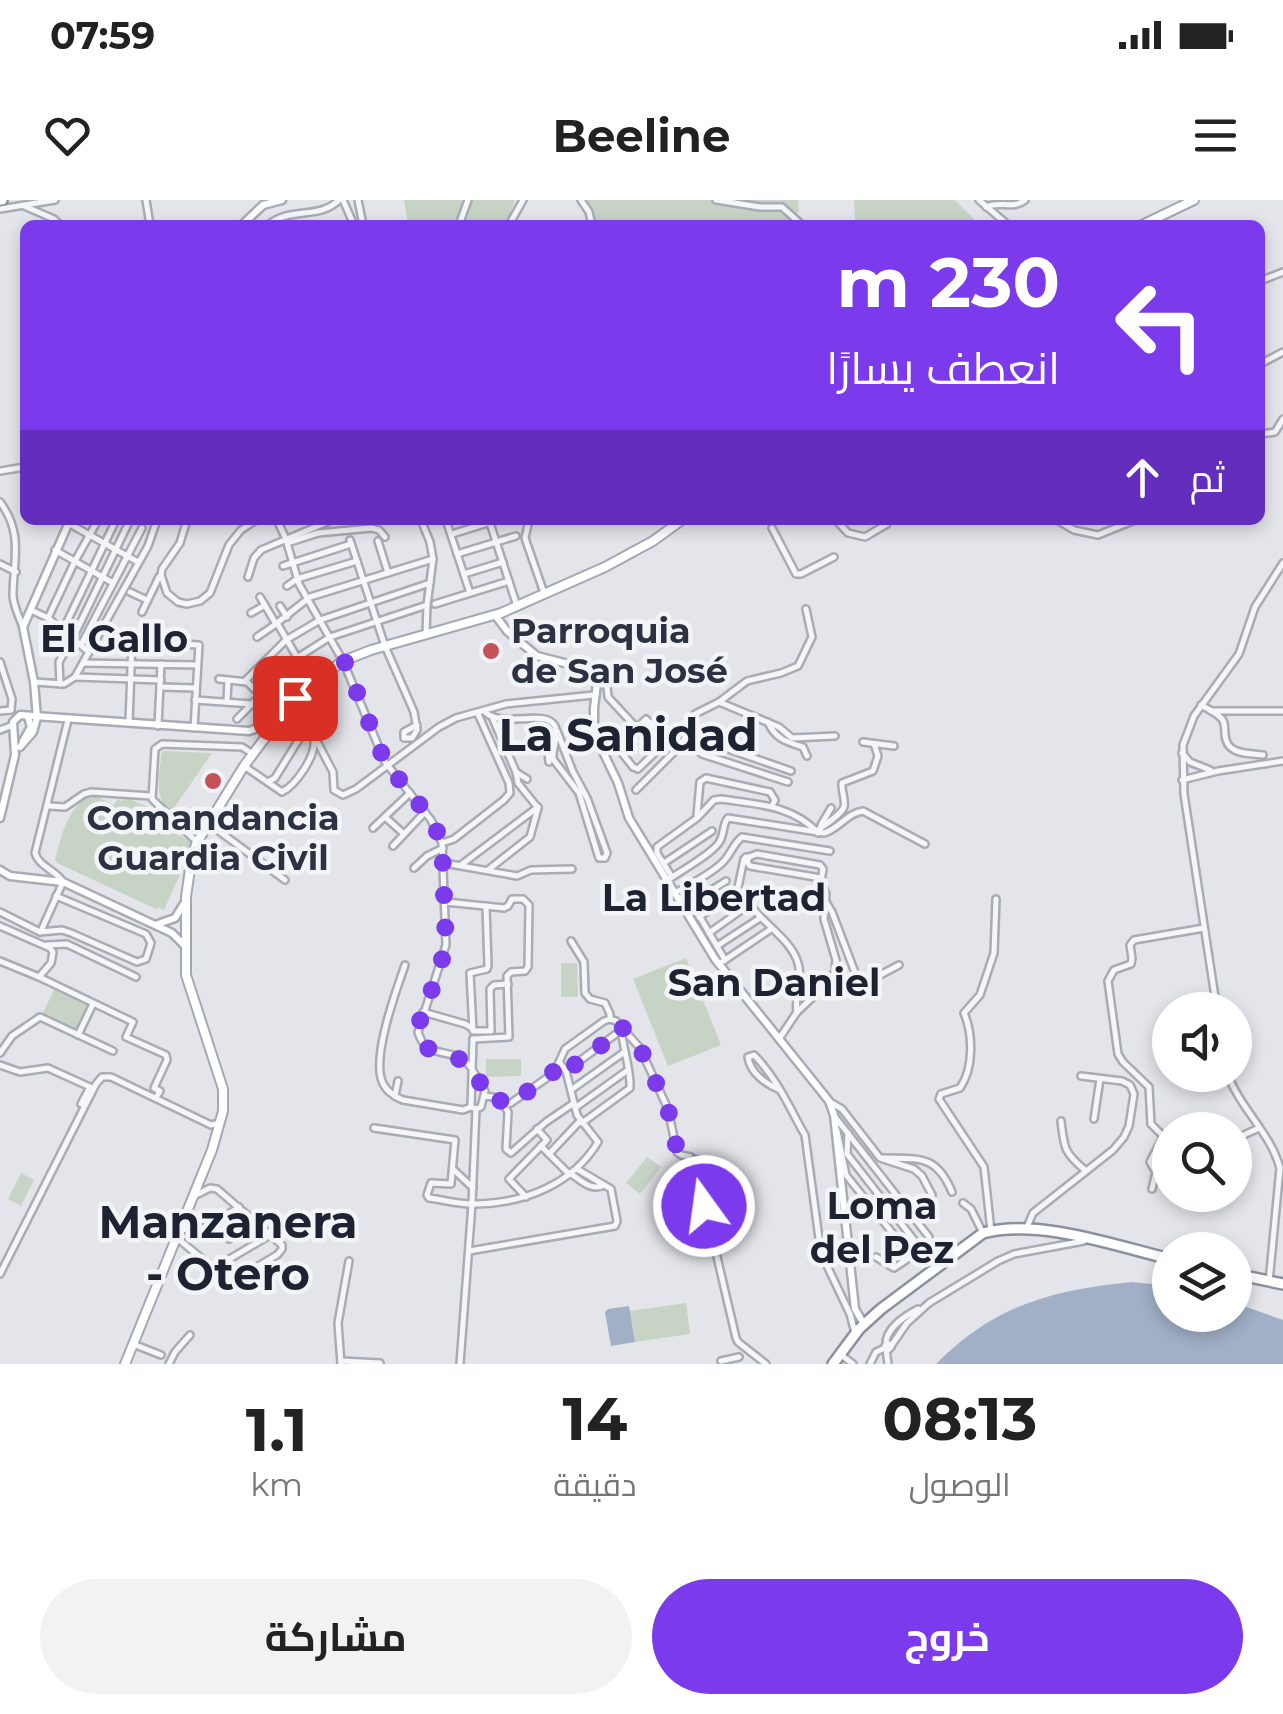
<!DOCTYPE html>
<html lang="ar">
<meta charset="utf-8">
<style>
:root{--surface:#fff;--page:#f2f2f2;--text:#222;--muted:#767676;--accent:#7c3aed}
body{margin:0;font-family:Montserrat,Cairo,sans-serif;background:var(--page);color:var(--text);direction:rtl;height:100vh;display:flex;flex-direction:column;font-size:38px;white-space:nowrap}
*{box-sizing:border-box;margin:0}
p{font-size:32px;color:var(--muted)}
.icon{flex:none;width:55px;height:55px;fill:none;stroke:currentColor;stroke-width:2;stroke-linecap:round;stroke-linejoin:round}
.map{position:relative;height:1164px;overflow:hidden;direction:ltr}
.side{display:flex;flex-direction:column;background:var(--surface);flex:1}
.side>*{flex:none}
.hud{position:absolute;left:20px;top:20px;width:1245px;height:305px;border-radius:15px;box-shadow:0 5px 15px #0003;direction:rtl;background:#7c3aed;color:#fff;overflow:hidden}
.fabs{position:absolute;left:1152px;top:792px;display:grid;gap:20px}
.fabs a{display:grid;place-items:center;width:100px;height:100px;border-radius:50%;background:var(--surface);box-shadow:0 5px 15px #0003;font-size:50px}
.pin{position:absolute;display:grid;place-items:center;width:85px;height:85px;color:#fff;margin:-42px;border-radius:20px;box-shadow:0 5px 15px #0006}
.me{position:absolute;width:110px;margin:-55px;rotate:346deg;stroke-linejoin:round;filter:drop-shadow(0 0 8px #0008)}
.turn{display:flex;align-items:center;gap:35px;height:210px;padding:0 40px;font-size:45px}
.turn .icon{width:130px;height:130px;stroke-width:2.5}
.turn b{display:block;font-size:70px;line-height:85px}
.then{display:flex;align-items:center;height:95px;padding:0 40px;background:#0003;gap:20px;font-size:38px}
.eta{display:flex;justify-content:space-evenly;align-items:center;height:170px;text-align:center}
.eta b{font-size:60px;font-weight:700;line-height:70px}
.action{display:flex;gap:20px;margin-top:auto;padding:20px 40px}
.action a{flex:1;height:115px;border-radius:60px;background:var(--accent);color:#fff;font-size:40px;font-weight:700;line-height:115px;text-align:center}
.action a+a{background:var(--page);color:var(--text)}
.status{display:flex;justify-content:space-between;align-items:center;height:70px;padding:0 50px;background:var(--surface);direction:ltr}
.status svg{height:28px;fill:currentColor}
header{display:flex;justify-content:space-between;align-items:center;height:130px;padding:0 40px;background:var(--surface);font-size:45px;font-weight:700}
.map>svg:first-child{display:block}
</style>
<div class="status"><b>07:59</b><svg viewBox="0 0 49 12"><path d="M0 12V9h3v3zM5 12V6h3v6zM10 12V3h3v9zM15 12V0h3v12zM26 1h20v11H26zM47 4h2v5h-2z"/></svg></div>
<header><svg class="icon" aria-label="menu" viewBox="0 0 24 24"><path d="M4 6h16M4 12h16M4 18h16"/></svg>Beeline<svg class="icon" aria-label="heart" viewBox="0 0 24 24"><path d="M12 20l-8-8c-3-5 5-10 8-4 3-6 11-1 8 4z"/></svg></header>
<div class="map">
<svg width="1283" height="1164" viewBox="0 0 1283 1164">
<rect width="100%" height="100%" fill="#e3e5ea"/>
<g fill="#c7d3c5">
<polygon points="404,0 515,0 506,25 408,25"/>
<polygon points="584,0 798,0 799,11 784,25 589,25 590,17"/>
<polygon points="854,0 955,0 980,25 861,25 855,20"/>
<path d="M162 551 212 553 169 615C154 593 159 576 162 551Z"/>
<path d="M92 594 114 605 118 599 121 601 127 598 163 613 166 621 163 626 194 643 164 710 158 707 156 709 57 663 55 660C62 634 67 608 92 594Z"/>
<polygon points="686,758 721,845 668,866 633,779"/>
<polygon points="561,763 577,763 578,797 561,797"/>
<polygon points="54,790 90,807 78,832 42,815"/>
<polygon points="486,859 521,859 521,876 486,877"/>
<polygon points="647,957 661,967 640,994 626,983"/>
<polygon points="21,973 34,980 21,1006 8,999"/>
<polygon points="686,1103 690,1134 635,1142 630,1111"/>
</g>
<g fill="#a1b0c7">
<path d="M1132 1082 1170 1086V1115H1235V1103L1283 1120V1164H936C994 1105 1052 1090 1132 1082Z"/>
<polygon points="629,1106 635,1142 611,1146 605,1112 608,1109"/>
</g>
<g fill="none" stroke-linecap="round" stroke-linejoin="round">
<g stroke="#a8acb4" stroke-width="10">
<g id="street">
<polyline points="146,0 150,25"/>
<polyline points="343,0 354,25"/>
<polyline points="358,0 363,25"/>
<polyline points="581,0 589,12 592,25"/>
<polyline points="716,0 760,7 782,7 801,24"/>
<polyline points="979,0 1008,25"/>
<polyline points="24,6 54,19 60,25"/>
<path d="M986 7C999 0 1013 10 1025 0"/>
<polyline points="0,9 55,0"/>
<path d="M268 25C291 6 319 20 339 0"/>
<polyline points="459,25 468,0"/>
<polyline points="509,25 523,0"/>
<polyline points="1260,81 1283,72"/>
<polyline points="1260,164 1283,152"/>
<polyline points="1260,234 1275,232 1283,219"/>
<polyline points="0,271 25,267"/>
<path d="M0 302C24 334 13 361 13 396 14 407 19 417 23 427"/>
<polyline points="187,320 180,343 162,369 161,375 167,393 178,402 187,404 200,401 210,393 229,345 241,330 256,320"/>
<polyline points="277,320 286,339"/>
<polyline points="421,320 430,342 433,359 427,405 426,434"/>
<polyline points="446,320 470,393"/>
<polyline points="489,320 517,406"/>
<polyline points="529,320 525,338 544,393"/>
<polyline points="836,320 848,333 865,337 887,324"/>
<polyline points="1057,320 1074,330 1098,335 1135,320"/>
<polyline points="68,323 138,362"/>
<polyline points="772,328 796,374 801,374 834,357"/>
<polyline points="452,334 497,320"/>
<path d="M385 337 379 330 371 328 318 333 287 343 299 384 343 461 385 562 431 620 442 643 446 745 418 832C426 860 449 847 466 862 475 870 478 883 485 891L481 907 476 909 472 1004 460 1164"/>
<polyline points="350,340 385,446 414,512 417,530 412,538 404,538 404,532 417,525"/>
<polyline points="378,341 388,373"/>
<polyline points="55,350 113,383"/>
<polyline points="457,354 516,336"/>
<polyline points="0,364 16,372"/>
<polyline points="283,366 351,344"/>
<polyline points="464,374 503,362"/>
<polyline points="248,377 254,358 261,350 332,320"/>
<polyline points="287,386 297,379 357,361"/>
<polyline points="130,392 147,400"/>
<polyline points="260,397 276,424"/>
<polyline points="435,404 509,381"/>
<polyline points="280,406 287,417"/>
<polyline points="31,410 48,418 89,452"/>
<polyline points="142,412 159,377"/>
<polyline points="251,413 265,405"/>
<polyline points="48,418 75,361 98,320"/>
<polyline points="63,430 116,320"/>
<polyline points="257,437 276,424"/>
<polyline points="81,445 142,328"/>
<polyline points="0,462 12,499 11,510"/>
<polyline points="83,463 197,465"/>
<polyline points="75,477 161,480"/>
<polyline points="219,479 247,482 281,515"/>
<polyline points="598,479 607,486 608,497 657,550"/>
<polyline points="245,481 286,440 320,420 430,383"/>
<polyline points="34,482 64,484 75,477 148,346 157,320"/>
<polyline points="312,483 277,423 310,397 433,359"/>
<polyline points="60,484 59,462 73,438 130,320"/>
<polyline points="160,487 195,488"/>
<polyline points="195,500 252,504"/>
<polyline points="227,502 228,480"/>
<polyline points="719,502 779,527 792,538 835,536"/>
<path d="M1201 505C1208 509 1217 513 1222 519 1226 525 1224 527 1225 534 1226 555 1247 553 1263 555"/>
<polyline points="0,511 11,510"/>
<polyline points="1211,511 1283,511"/>
<path d="M485 512C503 529 545 508 555 526 559 535 552 549 553 559L579 593 598 655 599 658H605L607 653 587 598 573 572 557 531"/>
<polyline points="237,519 297,458 330,437 427,405"/>
<polyline points="493,519 516,572 527,579"/>
<path d="M768 522C775 539 787 542 803 547L807 556"/>
<polyline points="129,523 132,441 199,445 194,528"/>
<polyline points="158,526 161,464"/>
<polyline points="0,530 13,525"/>
<polyline points="312,532 333,572 334,590 343,595 356,589 439,527 456,518 506,504 594,495"/>
<path d="M669 539 638 569 633 567 618 548 620 544 646 519C657 528 667 542 682 544 691 544 699 541 708 542L791 571"/>
<polyline points="863,542 894,546"/>
<polyline points="690,544 702,554 788,582"/>
<polyline points="1182,553 1190,562 1210,570"/>
<polyline points="549,562 548,552 551,546"/>
<path d="M244 566 282 592C296 585 316 556 314 540"/>
<polyline points="1182,580 1218,571 1283,561"/>
<polyline points="268,582 275,578 304,531 312,532"/>
<polyline points="636,590 682,544 695,514 719,502 747,481 781,473 798,466 812,437 806,409"/>
<polyline points="49,606 65,607 84,594 91,592 151,596"/>
<polyline points="697,615 700,582 706,578 770,592 775,600 772,606"/>
<polyline points="385,617 404,634"/>
<polyline points="208,623 285,680"/>
<polyline points="821,625 831,608"/>
<polyline points="373,628 410,593"/>
<path d="M819 629C826 624 841 615 844 607 846 601 841 590 842 583L873 571 878 556 874 544"/>
<polyline points="197,642 152,599 155,549 162,544 242,547 253,554"/>
<polyline points="442,643 454,639 504,600 510,593 509,583 478,514"/>
<polyline points="393,646 425,612"/>
<polyline points="749,657 757,654 820,665 823,669 821,681 826,694 824,719 836,760 835,771 830,781 797,812 779,839"/>
<polyline points="749,657 747,662 750,666 821,678"/>
<polyline points="444,663 517,676 531,670 572,669"/>
<polyline points="664,663 712,631"/>
<polyline points="461,665 538,607"/>
<polyline points="414,668 427,656 443,648"/>
<polyline points="488,670 530,637 538,608 518,583 516,572"/>
<path d="M672 677 657 653V647L697 618 714 600 721 599C755 604 793 605 818 633"/>
<path d="M666 681C679 672 714 653 720 641 725 632 722 625 728 618L824 633C839 629 847 613 863 611L925 644"/>
<polyline points="683,688 725,760 719,764"/>
<polyline points="737,692 744,659 746,657"/>
<path d="M675 693C690 684 710 675 723 662 731 654 733 644 742 637L830 651"/>
<polyline points="446,702 504,708 508,706 512,699 523,699 529,705 528,767 525,771 511,772 507,776 509,837 473,839"/>
<polyline points="826,702 832,712 859,783 863,784 899,765"/>
<polyline points="691,703 726,681"/>
<polyline points="486,706 488,766 487,769 470,773 473,831 491,831"/>
<polyline points="0,712 40,732 62,730 71,733 137,762 146,759 151,743 146,734 56,696"/>
<path d="M699 717 735 693H743C756 721 790 736 798 763 803 779 794 796 797 812"/>
<polyline points="0,726 50,748 53,752 51,763 39,777 0,761"/>
<path d="M41 731 63 682C56 670 39 667 35 653L68 520"/>
<polyline points="709,733 747,706"/>
<polyline points="571,741 584,762 585,793 590,799 605,803 610,814 610,819"/>
<polyline points="47,745 67,744 136,777"/>
<polyline points="717,746 760,718"/>
<polyline points="725,760 771,729"/>
<path d="M405 765C396 791 374 851 381 878 384 890 393 896 403 900L463 910 471 907 476 909"/>
<polyline points="39,777 133,822 126,837 166,855 167,860 154,888 160,891 157,896"/>
<polyline points="1217,810 1184,594 1183,545 1194,516 1239,454 1255,407 1283,363"/>
<polyline points="423,812 465,824 472,828"/>
<polyline points="491,830 490,789 494,785 508,784"/>
<polyline points="78,835 93,804"/>
<polyline points="0,853 12,836 40,817 113,851"/>
<polyline points="0,865 20,872 48,868 90,887 81,904 84,905"/>
<polyline points="566,871 620,831"/>
<path d="M1228 875C1240 908 1271 934 1280 968L1269 1082"/>
<polyline points="571,890 623,853"/>
<path d="M780 890C766 884 750 873 748 857L754 855C775 876 788 904 802 930L805 935 821 1053 850 1114 855 1133"/>
<polyline points="395,896 398,881"/>
<polyline points="484,896 493,897 505,905 511,903 554,873 565,849 604,821 610,819 616,821 640,848 668,909 677,952 681,955 691,957 695,963 736,1138 738,1142 766,1164"/>
<polyline points="830,902 842,909 880,958 914,969 922,976 932,995"/>
<polyline points="504,905 508,912 506,949 511,953 546,922 574,903"/>
<polyline points="471,907 473,839"/>
<polyline points="575,908 628,870"/>
<polyline points="835,917 929,1037 929,1043 909,1058"/>
<polyline points="1094,919 1100,879"/>
<path d="M1061 921C1064 948 1064 953 1086 971"/>
<path d="M582 923 630 888C631 868 622 847 621 826"/>
<path d="M374 928 455 940 451 984 431 983 427 995 429 998C445 1000 461 1005 476 1004 524 1003 572 985 598 942L577 915 566 871 560 863"/>
<polyline points="837,931 846,975 910,1055 909,1058 894,1068 876,1057"/>
<polyline points="848,933 847,954 921,1049"/>
<polyline points="1235,939 1259,928"/>
<polyline points="1170,943 1151,924 1149,887 1123,862 1118,854 1108,781 1114,770 1131,764 1132,758 1130,745 1134,740 1204,728"/>
<polyline points="541,946 569,974"/>
<polyline points="549,954 580,921"/>
<path d="M883 958C919 959 936 954 952 992"/>
<polyline points="454,970 473,988"/>
<path d="M570 973C580 980 592 992 604 985"/>
<polyline points="1152,989 1156,972 1150,962 1163,937"/>
<polyline points="194,996 210,988 217,989 282,1045 282,1049 277,1055 236,1079"/>
<polyline points="526,997 509,979 547,940 537,929"/>
<polyline points="963,1003 971,1009 983,1033"/>
<polyline points="1027,1027 1033,1013 1113,950 1124,937 1129,926 1134,894 1130,885 1122,881 1081,876"/>
<path d="M181 1029C207 1033 218 1021 239 1007"/>
<path d="M991 1031 984 967 939 899 941 894 960 888C974 868 973 834 964 813L980 795 994 753 996 699"/>
<polyline points="177,1038 211,1066 216,1067 270,1035"/>
<polyline points="229,1039 257,1023"/>
<polyline points="469,1051 615,1026 617,1021 611,989 577,969"/>
<polyline points="0,1074 96,884 102,877 111,877 211,925 220,923"/>
<polyline points="133,1144 161,1155"/>
<polygon points="889,1144 891,1147 888,1150 885,1146"/>
<path d="M886 1145C885 1128 905 1116 918 1109"/>
<polyline points="891,1146 907,1123 929,1103 998,1061 1014,1054 1084,1041"/>
<polyline points="886,1149 888,1164"/>
<polyline points="840,1154 853,1164"/>
<polyline points="341,1161 380,1163"/>
<polyline points="721,1161 739,1157"/>
<polyline points="169,1164 175,1152 190,1135"/>
<polyline points="341,1164 338,1123 349,1061"/>
<polyline points="870,1164 876,1152 885,1148"/>
</g>
</g>
<g stroke="#a8acb4" stroke-width="11">
<g id="secondary">
<polyline points="242,25 263,5 282,0"/>
<polyline points="495,415 507,431 537,456 592,470 598,475 594,508 594,533 618,583 629,618 715,759 829,901 834,915 855,1109 864,1124"/>
<polyline points="23,541 31,527 28,517"/>
<polyline points="20,547 33,532 37,518 34,482 23,427 70,320"/>
<polyline points="0,618 15,555 13,522 20,515 249,531 276,522"/>
<polyline points="0,670 10,676 63,682 172,733 185,746"/>
<polyline points="158,724 175,718 185,702"/>
</g>
</g>
<g stroke="#a3a8b5" stroke-width="12">
<g id="primary">
<polyline points="1142,25 1194,0"/>
<polyline points="125,1164 212,950 223,911 223,889 186,775 186,697 191,662 196,644 244,566 295,498 312,483 343,461 371,450 501,413 605,367 653,341 682,320"/>
</g>
</g>
<g stroke="#8b919f" stroke-width="14">
<g id="highway">
<polyline points="0,0 2,0"/>
<polyline points="1235,1074 1283,1084"/>
<path d="M833 1164 859 1129 881 1109 983 1033C1038 1018 1116 1046 1170 1059"/>
</g>
</g>
<use href="#street" stroke="#f5f6f8" stroke-width="5"/>
<use href="#secondary" stroke="#fff" stroke-width="6"/>
<use href="#primary" stroke="#fff" stroke-width="8"/>
<use href="#highway" stroke="#fff" stroke-width="9"/>
</g>
<g fill="none" stroke-linecap="round" stroke-linejoin="round">
<polyline stroke="#7c3aed" stroke-width="18" stroke-dasharray="0 32.4" points="295,498 312,482 344,460 385,562 432,620 442,643 446,746 437,776 418,826 419,838 427,848 465,861 484,888 484,896 494,897 508,905 550,876 560,863 566,871 621,831 621,826 640,848 668,909 678,954 690,956 696,962 704,1006"/>
</g>
<g fill="#c45358" stroke="#f2f4f7" stroke-width="4">
<circle cx="491" cy="451" r="10"/>
<circle cx="213" cy="581" r="10"/>
</g>
<g text-anchor="middle" stroke-width="9" stroke-linejoin="round" paint-order="stroke">
<g font-size="35" font-weight="bold" fill="#2c3241" stroke="#f2f4f7" text-anchor="start">
<text x="511" y="443">Parroquia<tspan x="511" dy="40">de San José</tspan></text>
<text x="213" y="630" text-anchor="middle">Comandancia<tspan x="213" dy="40">Guardia Civil</tspan></text>
</g>
<g font-size="38" font-weight="bold" fill="#1e2332" stroke="#f2f4f7">
<text x="114" y="452">El Gallo</text>
<text x="714" y="711">La Libertad</text>
<text x="774" y="796">San Daniel</text>
<text x="882" y="1019">Loma<tspan x="882" dy="44">del Pez</tspan></text>
</g>
<g font-size="45" font-weight="bold" fill="#1e2332" stroke="#f2f4f7">
<text x="628" y="551">La Sanidad</text>
<text x="228" y="1038">Manzanera<tspan x="228" dy="52">- Otero</tspan></text>
</g>
</g>
</svg>
<div class="fabs">
<a><svg class="icon" aria-label="sound" viewBox="0 0 24 24"><path d="M4 9h4l5-4v14l-5-4H4zM17 9q2 3 0 6"/></svg></a>
<a><svg class="icon" aria-label="search" viewBox="0 0 24 24"><circle cx="10" cy="10" r="6"/><path d="M15 15l6 6"/></svg></a>
<a><svg class="icon" aria-label="layers" viewBox="0 0 24 24"><path d="M12 4l9 5-9 5-9-5zM3 14l9 5 9-5"/></svg></a>
</div>
<div class="pin" style="left:295px;top:498px;background:#d93025"><svg class="icon" aria-label="arrive" viewBox="0 0 24 24"><path d="M6 21V4h12l-3 4 3 4H6"/></svg></div>
<svg class="me" style="left:704px;top:1006px" viewBox="-20 -20 40 40"><circle r="17" fill="#7c3aed" stroke="#fff" stroke-width="3"/><path d="M0-11L8 9 0 5-8 9z" fill="#fff"/></svg>
<div class="hud">
<div class="turn"><svg class="icon" aria-label="left" viewBox="0 0 24 24"><path d="M17 20v-9H6M10 6l-5 5 5 5"/></svg><div><b>230 m</b>انعطف يسارًا</div></div>
<div class="then">ثم<svg class="icon" aria-label="ahead" viewBox="0 0 24 24"><path d="M12 20V5M6 11l6-6 6 6"/></svg></div>
</div>
</div>
<section class="side">
<div class="eta">
<div><b>08:13</b><p>الوصول</p></div>
<div><b>14</b><p>دقيقة</p></div>
<div><b>1.1</b><p>km</p></div>
</div>
<div class="action"><a>خروج</a><a>مشاركة</a></div>
</section>
